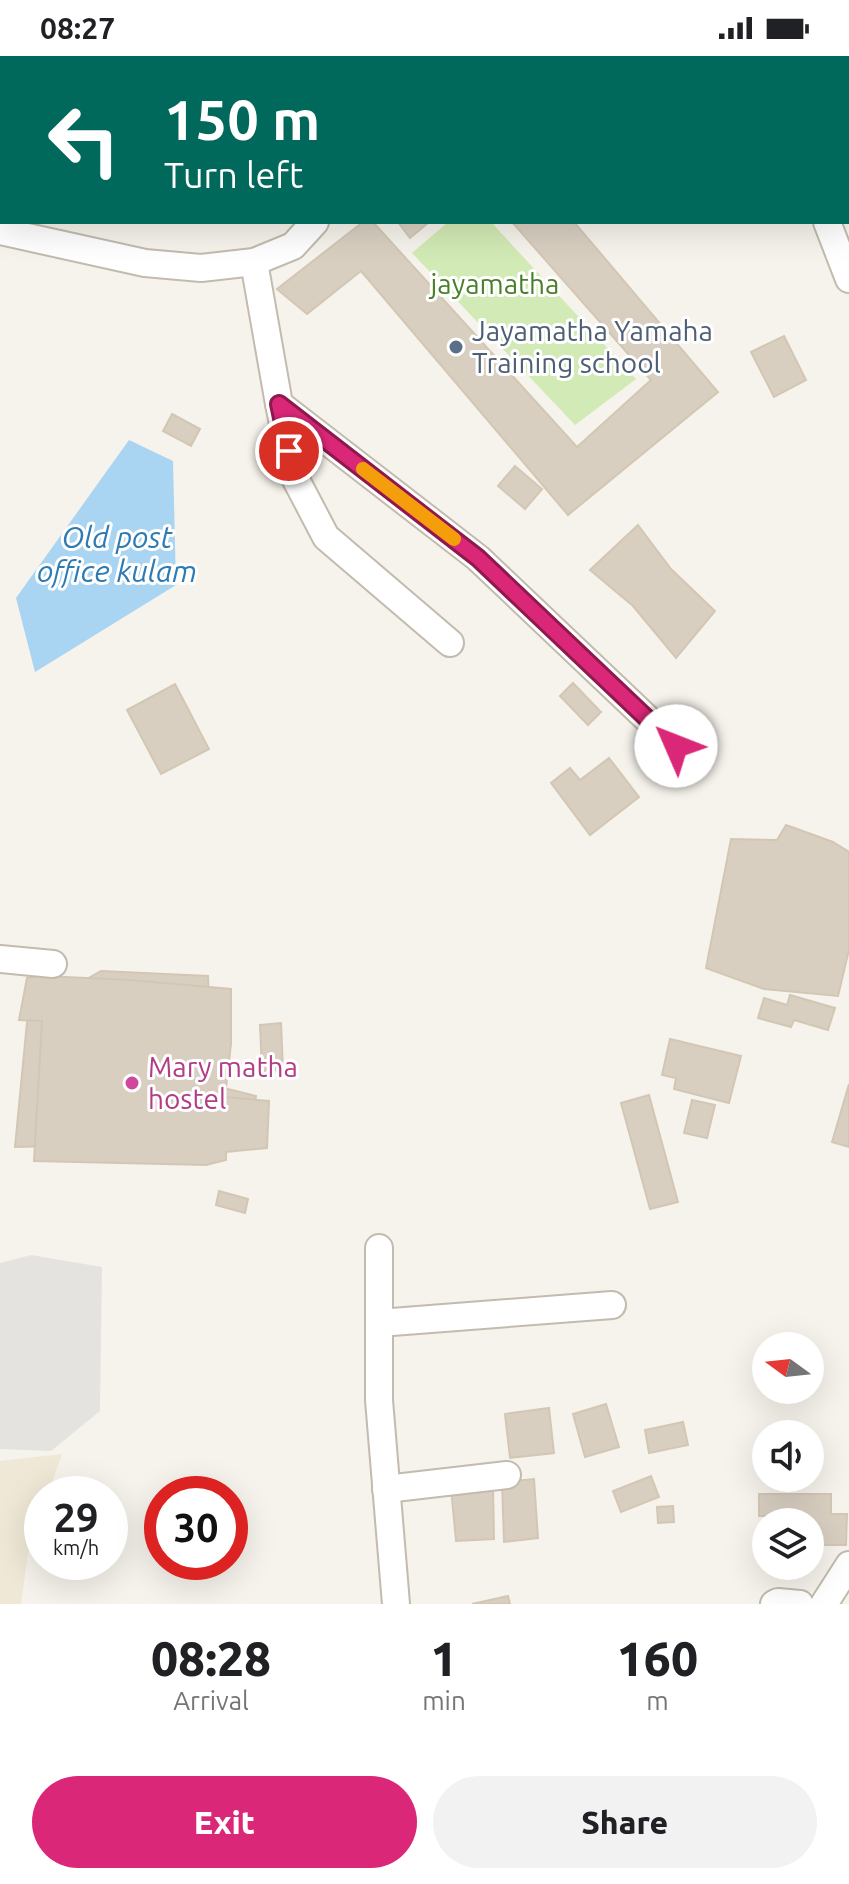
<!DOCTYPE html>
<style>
:root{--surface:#fff;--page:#f2f2f2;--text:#202124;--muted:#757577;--accent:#db2777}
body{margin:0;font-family:Ubuntu,sans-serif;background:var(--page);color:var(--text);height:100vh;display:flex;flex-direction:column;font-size:30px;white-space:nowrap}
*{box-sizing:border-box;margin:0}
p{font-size:26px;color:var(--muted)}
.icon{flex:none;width:44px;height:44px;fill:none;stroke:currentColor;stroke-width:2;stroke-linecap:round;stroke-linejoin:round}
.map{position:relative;height:1548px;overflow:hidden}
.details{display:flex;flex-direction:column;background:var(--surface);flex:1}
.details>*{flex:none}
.guide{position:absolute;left:0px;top:0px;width:850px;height:168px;box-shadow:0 8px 32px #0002;background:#00695c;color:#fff;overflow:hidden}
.needle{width:52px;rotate:285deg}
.tools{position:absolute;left:752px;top:1276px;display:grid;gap:16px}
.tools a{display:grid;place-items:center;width:72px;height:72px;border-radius:50%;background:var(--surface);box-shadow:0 8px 32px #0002;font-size:40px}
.speed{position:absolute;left:24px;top:1420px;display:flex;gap:16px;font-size:40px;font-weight:700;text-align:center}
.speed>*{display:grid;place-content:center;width:104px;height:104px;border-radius:50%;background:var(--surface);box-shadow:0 8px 32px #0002;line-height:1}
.speed small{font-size:20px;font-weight:400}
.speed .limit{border:12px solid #d22;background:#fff;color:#111}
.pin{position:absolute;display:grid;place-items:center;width:68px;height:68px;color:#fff;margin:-34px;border:4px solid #fff;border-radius:50%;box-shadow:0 2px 8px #0007}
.me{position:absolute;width:88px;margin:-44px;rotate:314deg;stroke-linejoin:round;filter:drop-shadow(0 0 6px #0008)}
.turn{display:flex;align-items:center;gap:28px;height:168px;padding:0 32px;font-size:36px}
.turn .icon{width:104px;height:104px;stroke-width:2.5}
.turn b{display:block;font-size:56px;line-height:68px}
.eta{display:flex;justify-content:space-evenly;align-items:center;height:136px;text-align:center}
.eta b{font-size:48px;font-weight:800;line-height:56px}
.action{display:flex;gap:16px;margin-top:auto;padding:16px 32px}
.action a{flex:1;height:92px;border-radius:48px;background:var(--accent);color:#fff;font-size:32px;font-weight:800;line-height:92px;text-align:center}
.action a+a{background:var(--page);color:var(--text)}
.status{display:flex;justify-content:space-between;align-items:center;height:56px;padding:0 40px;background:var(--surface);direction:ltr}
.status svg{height:22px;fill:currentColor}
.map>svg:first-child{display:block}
</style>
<div class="status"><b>08:27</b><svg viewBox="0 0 49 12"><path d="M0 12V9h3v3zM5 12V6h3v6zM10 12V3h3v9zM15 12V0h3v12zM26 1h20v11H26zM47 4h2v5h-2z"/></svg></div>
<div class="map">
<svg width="849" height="1548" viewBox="0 0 849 1548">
<rect width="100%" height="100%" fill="#f6f3ec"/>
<polygon fill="#efe8d6" points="62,1398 48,1438 42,1438 42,1456 28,1497 21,1548 0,1548 0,1405"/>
<polygon fill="#d2eab5" points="448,166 491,166 636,323 575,369 412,197"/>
<polygon fill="#e5e3e0" points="31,1199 102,1211 100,1355 51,1395 0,1393 0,1207"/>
<polygon fill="#a9d4f2" points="129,384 173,405 176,529 35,616 16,542"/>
<g fill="#d8cfc1" stroke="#d3c7b4" stroke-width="2">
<polygon points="0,0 281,0 281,2 2,2 2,65 0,65"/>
<polygon points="363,166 373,166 577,391 651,324 512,166 574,166 718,336 568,459 361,215 307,258 277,233"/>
<polygon points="398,166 429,166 410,182"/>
<polygon points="784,280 806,324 774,341 751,296"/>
<polygon points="172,358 200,373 191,390 163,375"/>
<polygon points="515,410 542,433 525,453 498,430"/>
<polygon points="638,469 671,513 715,555 676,602 633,550 590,514"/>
<polygon points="573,627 601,656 588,669 560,640"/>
<polygon points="175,628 209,693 161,718 127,654"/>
<polygon points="609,702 639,741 590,779 551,727 570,712 580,724"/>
<polygon points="786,769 833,786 849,796 849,894 838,940 764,933 706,912 731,783 777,784"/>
<polygon points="101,915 208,920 212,1029 256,1040 250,1086 15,1091 28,956"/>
<polygon points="43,920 130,924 231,933 231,988 225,1041 269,1045 267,1092 226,1096 226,1104 206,1109 34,1105 42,965 19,964 27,922"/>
<polygon points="790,939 835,952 828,974 794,964 791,971 758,962 764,942 787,949"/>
<polygon points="281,967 283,1014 262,1015 260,969"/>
<polygon points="670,983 741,1000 729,1047 674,1033 676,1022 662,1019"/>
<polygon points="849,1028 849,1091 832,1086"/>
<polygon points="649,1039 678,1146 650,1153 621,1047"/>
<polygon points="692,1044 715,1049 707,1082 684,1077"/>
<polygon points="219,1135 248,1143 245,1157 216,1149"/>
<polygon points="606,1348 619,1391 585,1401 573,1358"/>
<polygon points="549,1352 554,1397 510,1402 505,1358"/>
<polygon points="683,1366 688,1389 649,1397 645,1374"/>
<polygon points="651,1420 659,1441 621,1456 613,1435"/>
<polygon points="534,1423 538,1482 504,1486 502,1426"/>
<polygon points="493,1430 494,1483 456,1485 451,1432"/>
<polygon points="759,1438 831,1438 831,1458 847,1458 846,1489 810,1489 810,1466 800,1466 800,1461 759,1460"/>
<polygon points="673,1450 674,1466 658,1467 657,1451"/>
<polygon points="508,1540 510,1548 472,1548"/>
</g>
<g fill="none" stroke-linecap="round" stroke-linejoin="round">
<g stroke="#c2bbae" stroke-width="30">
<g id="minor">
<polyline points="421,0 421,2"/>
<polyline points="785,2 787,0"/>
<polyline points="827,166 849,223"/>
<polyline points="0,175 145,207 201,212 254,206 293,190 315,166"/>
<polyline points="254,206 279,348 478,502 676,690"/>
<polyline points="279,348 293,418 326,481 450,587"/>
<polyline points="0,903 53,908"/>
<polyline points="379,1192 379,1344 396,1548"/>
<polyline points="379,1267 612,1249"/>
<polyline points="386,1433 507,1419"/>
<polyline points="774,1548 778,1546 800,1548"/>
<polyline points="824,1548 849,1509"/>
</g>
</g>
<use href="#minor" stroke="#fff" stroke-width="26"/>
</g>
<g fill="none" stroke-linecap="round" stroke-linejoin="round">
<g stroke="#8e194d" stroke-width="20">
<polyline id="route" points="289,395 279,348 478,502 676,690"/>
</g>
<use href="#route" stroke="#db2777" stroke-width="14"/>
<polyline stroke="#f59e0b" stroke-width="14" points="363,413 454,483"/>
</g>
<circle fill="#5c6f8a" stroke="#fff" stroke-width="3" cx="456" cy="291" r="8"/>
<circle fill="#d1479c" stroke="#fff" stroke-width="3" cx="132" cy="1027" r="8"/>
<g text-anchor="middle" stroke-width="6" stroke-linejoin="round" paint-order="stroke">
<g font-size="28" fill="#4a7f2a" stroke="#fff">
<text x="495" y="238">jayamatha</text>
</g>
<g font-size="28" fill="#4e5e75" stroke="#fff" text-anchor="start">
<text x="472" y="285">Jayamatha Yamaha<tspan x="472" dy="32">Training school</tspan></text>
</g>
<g font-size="28" fill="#b23c85" stroke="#fff" text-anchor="start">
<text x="148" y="1021">Mary matha<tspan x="148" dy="32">hostel</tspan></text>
</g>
<g font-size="30" font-style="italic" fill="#2e7ab2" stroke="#fff">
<text x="117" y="492">Old post<tspan x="117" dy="34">office kulam</tspan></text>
</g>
</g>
</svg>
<div class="tools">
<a><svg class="needle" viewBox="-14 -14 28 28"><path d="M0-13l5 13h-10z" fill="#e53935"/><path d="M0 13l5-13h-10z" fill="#757577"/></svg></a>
<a><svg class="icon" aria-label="sound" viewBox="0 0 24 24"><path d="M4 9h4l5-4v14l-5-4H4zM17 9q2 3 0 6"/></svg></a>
<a><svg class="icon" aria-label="layers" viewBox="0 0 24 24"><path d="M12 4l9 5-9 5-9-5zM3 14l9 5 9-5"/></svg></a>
</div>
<div class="speed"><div>29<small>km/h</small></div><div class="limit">30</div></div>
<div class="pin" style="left:289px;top:395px;background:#d93025"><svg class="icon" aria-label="arrive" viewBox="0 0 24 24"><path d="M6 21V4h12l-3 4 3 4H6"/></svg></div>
<svg class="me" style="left:676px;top:690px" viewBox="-20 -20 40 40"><circle r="19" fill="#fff"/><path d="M0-13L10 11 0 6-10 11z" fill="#db2777"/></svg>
<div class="guide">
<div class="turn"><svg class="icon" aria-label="left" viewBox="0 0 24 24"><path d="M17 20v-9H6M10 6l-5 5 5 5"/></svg><div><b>150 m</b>Turn left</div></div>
</div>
</div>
<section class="details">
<div class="eta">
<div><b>08:28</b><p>Arrival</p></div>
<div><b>1</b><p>min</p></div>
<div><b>160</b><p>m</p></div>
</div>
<div class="action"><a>Exit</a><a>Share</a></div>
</section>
